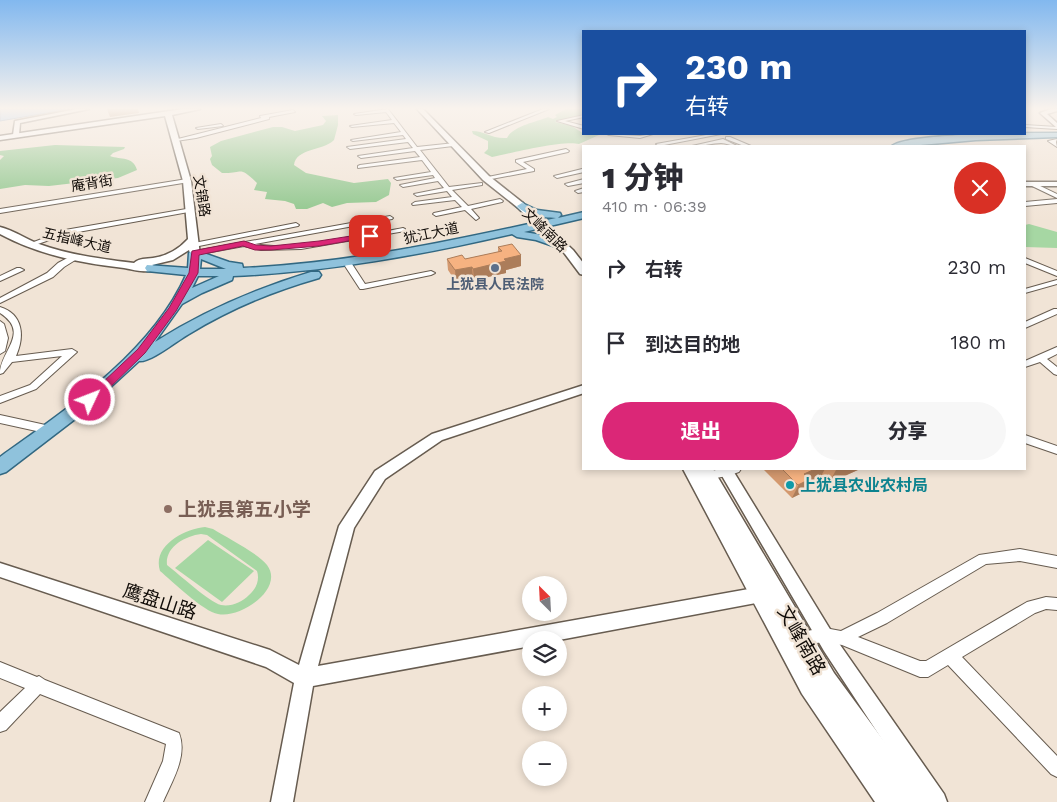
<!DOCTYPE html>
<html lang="zh">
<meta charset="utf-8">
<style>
:root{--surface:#fff;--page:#f7f7f7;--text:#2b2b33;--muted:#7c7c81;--accent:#db2777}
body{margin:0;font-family:"Work Sans","Noto Sans SC",sans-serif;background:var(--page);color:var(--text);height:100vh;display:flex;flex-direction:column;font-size:19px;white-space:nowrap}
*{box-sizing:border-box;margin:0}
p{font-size:16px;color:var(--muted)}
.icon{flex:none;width:28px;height:28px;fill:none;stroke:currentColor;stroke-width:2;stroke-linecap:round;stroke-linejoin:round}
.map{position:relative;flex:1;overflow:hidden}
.sheet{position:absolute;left:582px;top:145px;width:444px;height:325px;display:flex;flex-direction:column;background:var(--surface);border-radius:0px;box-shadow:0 2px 8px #0003}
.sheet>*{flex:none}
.hud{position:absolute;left:582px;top:30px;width:444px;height:105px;border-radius:0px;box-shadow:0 2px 8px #0003;background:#1a4fa0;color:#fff;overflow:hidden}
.needle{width:32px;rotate:336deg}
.controls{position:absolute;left:522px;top:576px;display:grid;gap:10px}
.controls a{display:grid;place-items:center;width:45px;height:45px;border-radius:50%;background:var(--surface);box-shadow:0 2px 8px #0003;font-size:25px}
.pin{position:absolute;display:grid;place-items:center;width:42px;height:42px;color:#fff;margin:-21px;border-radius:10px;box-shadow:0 2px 8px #0006}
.me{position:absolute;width:55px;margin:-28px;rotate:47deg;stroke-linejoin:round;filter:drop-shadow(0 0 4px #0008)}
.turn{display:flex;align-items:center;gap:18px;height:105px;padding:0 20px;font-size:22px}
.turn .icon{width:65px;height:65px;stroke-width:2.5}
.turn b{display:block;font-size:35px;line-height:42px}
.round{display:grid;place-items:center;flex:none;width:52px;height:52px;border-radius:26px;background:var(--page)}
.overview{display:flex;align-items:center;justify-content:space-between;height:85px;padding:0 20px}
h1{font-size:30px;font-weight:800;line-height:38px}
.primary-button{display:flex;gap:10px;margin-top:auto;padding:10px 20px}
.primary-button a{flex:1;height:58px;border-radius:30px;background:var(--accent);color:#fff;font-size:20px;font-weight:800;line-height:58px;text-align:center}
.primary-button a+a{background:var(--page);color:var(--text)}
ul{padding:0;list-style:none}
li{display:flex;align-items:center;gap:15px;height:75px;padding:0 20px}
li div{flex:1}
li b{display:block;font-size:19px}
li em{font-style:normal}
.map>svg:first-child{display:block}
</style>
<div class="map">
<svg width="1057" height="802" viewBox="0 0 1057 802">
<rect width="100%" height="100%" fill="#f1e4d6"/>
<g fill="#a6d7a3" fill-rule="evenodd">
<polygon points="1029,224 1057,232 1057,248 1025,247 1025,225"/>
<path d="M205 527 213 529C226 537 259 554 267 565 285 589 240 619 218 614 204 612 172 581 160 571 152 546 184 529 205 527ZM201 534 207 535 257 571C260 580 256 589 249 595 242 602 231 607 221 605 209 602 179 574 167 565 165 547 185 536 201 534Z"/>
<polygon points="208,540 254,571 222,602 175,568"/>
</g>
<g fill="#8cc589">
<path d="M566 109H584V114L555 122 572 126 584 134 599 135 579 144C563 140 511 153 492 157L484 153 488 149V141L473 134 472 131C485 131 491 139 507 138 513 126 536 122 548 117L553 119 557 117 555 115Z"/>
<path d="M338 115V125L334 140C323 151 296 148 294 165L306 173 354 183 388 179 391 183 389 195 376 202 347 203 332 207 323 203 307 209H296L294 204 285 201 265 199 267 192 254 190 257 183C238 165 244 174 222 173L212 165 210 159 212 156 210 147 221 141 273 127H282L295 131 323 125 326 121 322 116Z"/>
<path d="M55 145 125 147 124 149 113 153 110 156C121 160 133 156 137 170L118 178 49 186 25 185 0 189V160L4 156 0 155V151Z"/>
</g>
<polygon fill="#89bdf9" stroke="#6588b1" points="0,109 70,109 0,121"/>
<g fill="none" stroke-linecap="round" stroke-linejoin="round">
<g stroke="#675c50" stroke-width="2">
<g id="minor">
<polygon points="388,109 417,147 455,143 453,146 420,150 449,187 482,183 482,185 452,190 468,206 500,199 503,201 502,202 471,209 479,218 476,220 465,210 436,216 433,214 434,213 462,207 455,200 413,205 412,204 415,202 452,197 447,191 417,196 414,194 444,188 438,181 403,187 400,185 435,178 433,175 397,180 394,178 431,172 422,160 358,168 358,166 360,165 420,157 415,151 361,158 358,156 413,148 408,142 350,149 347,147 406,139 403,135 353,141 351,140 401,132 394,123 352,127 350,126 392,120 386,112 356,115 354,114"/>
<polygon points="543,109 549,109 489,133 485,132"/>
<polygon points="293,110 295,112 269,117 269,119 196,138 176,141 174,140 261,118 260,116"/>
<polygon points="584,115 584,117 565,121 584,126 584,129 557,121"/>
<polygon points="221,124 223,126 198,129 196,128"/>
<polygon points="1025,125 1057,127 1057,129 1025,127"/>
<polygon points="607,134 640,136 653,134 640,138 609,135"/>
<polygon points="712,134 721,134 659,146 656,144"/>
<polygon points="726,137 730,137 751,146 744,146 726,139"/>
<path d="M723 139 737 146C731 146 726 143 721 143 711 143 702 147 692 146Z"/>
<polygon points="1057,139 1056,142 1057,147 1048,141"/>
<polygon points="566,149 569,151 568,152 523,162 534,169 534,171 486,180 483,178 527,169 516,162 516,160"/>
<polygon points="582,169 584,170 584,172 557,178 554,176"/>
<polygon points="187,179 190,181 189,182 0,213 0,209"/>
<polygon points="584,179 584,183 568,186 565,184"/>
<polygon points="1030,183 1034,183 1057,194 1057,198 1030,185"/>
<polygon points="584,188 584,192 578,193 575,191"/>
<polygon points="1057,199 1057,203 1025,206 1025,202"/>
<polygon points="192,208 194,209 194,211 67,234 32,246 26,245 65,230"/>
<path d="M390 216 393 218 392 219 255 244C295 252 361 236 403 228L405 229V231L301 249 261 250 244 246 195 255 191 253 195 251Z"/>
<polygon points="296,223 299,225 298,226 194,247 190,245 194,243"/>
<polygon points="73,255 80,257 64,267 53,277 0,303 0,298 47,273 58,263"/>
<polygon points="1025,258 1057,271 1057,276 1025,263"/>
<polygon points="346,264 352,264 365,284 431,271 435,273 431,275 363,289 360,289 345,266"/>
<polygon points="17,268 20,268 24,270 0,281 0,276"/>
<polygon points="1057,280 1057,284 1025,293 1025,289"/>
<path d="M0 307C23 314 25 336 16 356L72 349 77 352 36 389 0 403V396L30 385 62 356 12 362 3 373 0 374C0 351 31 333 0 313Z"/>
<polygon points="1054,309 1057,309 1057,314 1025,328 1025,322"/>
<polygon points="0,321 4,324 8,338 5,351 0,354"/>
<polygon points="1057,347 1057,354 1047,359 1057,367 1057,375 1054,374 1040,362 1025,367 1025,361"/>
<polygon points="0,415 41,424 45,425 46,428 45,431 41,432 0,423"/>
<polygon points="1025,435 1057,446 1057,454 1025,443"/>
<polygon points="721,469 741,469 739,472 727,476 705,480 701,479 699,476 701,473"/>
<polygon points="1020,549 1057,556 1057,568 1020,561 986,564 887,623 858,637 920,661 926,661 1027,602 1046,597 1057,598 1057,610 1046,609 1035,613 962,657 1057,756 1057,777 1051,774 948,665 928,677 920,677 842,645 825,642 799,645 794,643 792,638 794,633 825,628 841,631 877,613 979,555"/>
<path d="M0 662 37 677 39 676 45 680 179 733C188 756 172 781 163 802H145L163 761 166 744 40 694 6 730 0 732V712L25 688 0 678Z"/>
</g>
</g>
<g stroke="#675c50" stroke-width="3">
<g id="tertiary">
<polygon points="77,109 89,109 20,123 19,135 16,137 13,135 15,121"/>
<polygon points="417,109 423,109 489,176 523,203 523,207 517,207 483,180"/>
<polygon points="1051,109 1057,109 1057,111 1047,114 1057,123 1057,128 1040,113"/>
<rect x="1025" y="182" width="32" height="4"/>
<polygon points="584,385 584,393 442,440 385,479 354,528 318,666 766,586 772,588 775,594 772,600 559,640 531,640 531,646 313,686 293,802 271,802 294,683 266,667 0,577 0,563 270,650 299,665 339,526 375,471 432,434"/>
<polygon points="718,469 732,469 836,639 944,794 947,802 923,802 824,651"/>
</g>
</g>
<g stroke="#675c50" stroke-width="3">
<g id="secondary">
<path d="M183 109H200L172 115 191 181 200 255 199 257H191L189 250 173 260 152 265 157 268 155 270C145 273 134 270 124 268 81 263 39 255 0 234V227C13 230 26 239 39 244 69 255 102 259 134 263 139 258 146 259 153 258 167 256 179 249 188 239L183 181 165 116 0 140V136Z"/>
<polygon points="520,202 523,203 573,250 584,264 584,275 580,274 565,254 517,207 517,203"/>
<polygon points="683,469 713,469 834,673 922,793 926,802 875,802 802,694"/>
</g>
</g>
<g stroke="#326882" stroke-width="3">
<g id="primary">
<path d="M1057 133V137L976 140 909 146H892C909 133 1030 133 1057 133Z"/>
<path d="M522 203 537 210 560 213 561 215 558 218 584 212V218L524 232 542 235 566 244 568 246 562 249 536 240 517 237 512 234C420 255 328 272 233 276L232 280 202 293 182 304 155 342C204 311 255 289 311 272H319L321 275 319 278C273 291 230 309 189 334 178 340 150 363 139 361L79 416 6 472 0 474V457C66 410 152 352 186 275L147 271 145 268 147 265 188 268 189 253 195 250 229 262 242 264 243 268C349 263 452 241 556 218 542 217 527 217 517 206ZM201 259 226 269H200ZM198 276H219L192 288Z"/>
</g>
</g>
<use href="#minor" fill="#fff" fill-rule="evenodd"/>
<use href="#tertiary" fill="#fff" fill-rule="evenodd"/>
<use href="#secondary" fill="#fff" fill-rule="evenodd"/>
<use href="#primary" fill="#8fc2dc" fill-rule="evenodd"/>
</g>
<g fill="#d4996f">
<polygon points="498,247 521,255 521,266 506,270 506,273 474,280 473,278 456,282 448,270 447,259 465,259 498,252"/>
<polygon points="763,469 860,469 829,483 821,476 809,482 804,492 792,498"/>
</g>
<g fill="#ac7d5a">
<polygon points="107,109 138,109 139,113 110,117"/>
<polygon points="521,255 521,266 506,270 506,273 474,280 473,269 504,259"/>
<polygon points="472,267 473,278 456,282 455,270"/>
<polygon points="815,469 825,469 821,476 809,482 804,492 792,498 804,474"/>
<polygon points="839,469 860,469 829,483 836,470"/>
</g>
<g fill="#f6b281" stroke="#ac7d5a">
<polygon points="512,244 521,255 504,259 506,261 473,269 472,267 455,270 447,259 462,255 465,259 502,251 498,247"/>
<polygon points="782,469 815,469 804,474 810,479 798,485"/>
</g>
<linearGradient id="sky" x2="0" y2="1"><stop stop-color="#82b8ef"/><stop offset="0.49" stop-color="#f9f3ed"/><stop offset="1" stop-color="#f9f3ed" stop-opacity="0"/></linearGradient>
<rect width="1057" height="221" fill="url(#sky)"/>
<polygon fill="#db2777" stroke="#8e194d" points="370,233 372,234 372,237 319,246 271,250 255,250 243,246 199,255 198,273 176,311 145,353 94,403 90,404 84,400 138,349 169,308 189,273 192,251 244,241 256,245 271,246 319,241"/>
<circle fill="#5c6f8a" stroke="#f1e4d6" stroke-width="2" cx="495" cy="268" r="5"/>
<circle fill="#0f9aa8" stroke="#f1e4d6" stroke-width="2" cx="790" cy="485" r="5"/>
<circle fill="#8d6e63" stroke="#f1e4d6" stroke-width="2" cx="168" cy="509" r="5"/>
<g text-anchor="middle" stroke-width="5" stroke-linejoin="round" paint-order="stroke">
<g font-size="14" fill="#110c08" stroke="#f1e4d6">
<text transform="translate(92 183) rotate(-9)" y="5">庵背街</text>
<text transform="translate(202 196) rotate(81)" y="5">文锦路</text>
<text transform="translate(545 230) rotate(44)" y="5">文峰南路</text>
<text transform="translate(431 233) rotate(-12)" y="5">犹江大道</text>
<text transform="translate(77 240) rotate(13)" y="5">五指峰大道</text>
</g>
<g font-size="14" font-weight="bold" fill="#4e5e75" stroke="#f1e4d6">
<text x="495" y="289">上犹县人民法院</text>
</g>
<g font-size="16" font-weight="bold" fill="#0d838f" stroke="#f1e4d6" text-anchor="start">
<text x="800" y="491">上犹县农业农村局</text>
</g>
<g font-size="19" font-weight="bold" fill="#785e54" stroke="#f1e4d6" text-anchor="start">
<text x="178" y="516">上犹县第五小学</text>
</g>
<g font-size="19" fill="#110c08" stroke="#f1e4d6">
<text transform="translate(160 601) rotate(18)" y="7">鹰盘山路</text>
<text transform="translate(802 640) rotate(60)" y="7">文峰南路</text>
</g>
</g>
</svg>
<div class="controls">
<a><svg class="needle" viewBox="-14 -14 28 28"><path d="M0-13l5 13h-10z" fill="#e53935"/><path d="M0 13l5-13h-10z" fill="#7c7c81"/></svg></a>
<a><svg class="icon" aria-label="layers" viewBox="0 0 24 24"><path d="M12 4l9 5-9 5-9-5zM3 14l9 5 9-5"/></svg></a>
<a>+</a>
<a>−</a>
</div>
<div class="pin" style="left:370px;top:236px;background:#d93025"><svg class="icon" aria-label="arrive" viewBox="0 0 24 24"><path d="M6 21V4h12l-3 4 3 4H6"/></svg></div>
<svg class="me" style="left:90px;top:400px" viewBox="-20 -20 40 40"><circle r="17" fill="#db2777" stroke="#fff" stroke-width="3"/><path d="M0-11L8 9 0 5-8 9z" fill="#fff"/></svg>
<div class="hud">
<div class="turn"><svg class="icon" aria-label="right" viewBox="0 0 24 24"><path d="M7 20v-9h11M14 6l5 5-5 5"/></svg><div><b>230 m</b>右转</div></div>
</div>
<section class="sheet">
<div class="overview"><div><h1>1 分钟</h1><p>410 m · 06:39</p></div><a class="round" style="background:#d93025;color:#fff"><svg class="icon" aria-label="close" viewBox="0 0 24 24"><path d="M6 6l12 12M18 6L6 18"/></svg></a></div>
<ul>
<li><svg class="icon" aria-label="right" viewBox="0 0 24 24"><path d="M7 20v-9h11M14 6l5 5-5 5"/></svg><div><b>右转</b></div><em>230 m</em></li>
<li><svg class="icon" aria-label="arrive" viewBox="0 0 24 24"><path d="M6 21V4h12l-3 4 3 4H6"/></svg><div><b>到达目的地</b></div><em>180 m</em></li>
</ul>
<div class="primary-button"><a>退出</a><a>分享</a></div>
</section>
</div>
